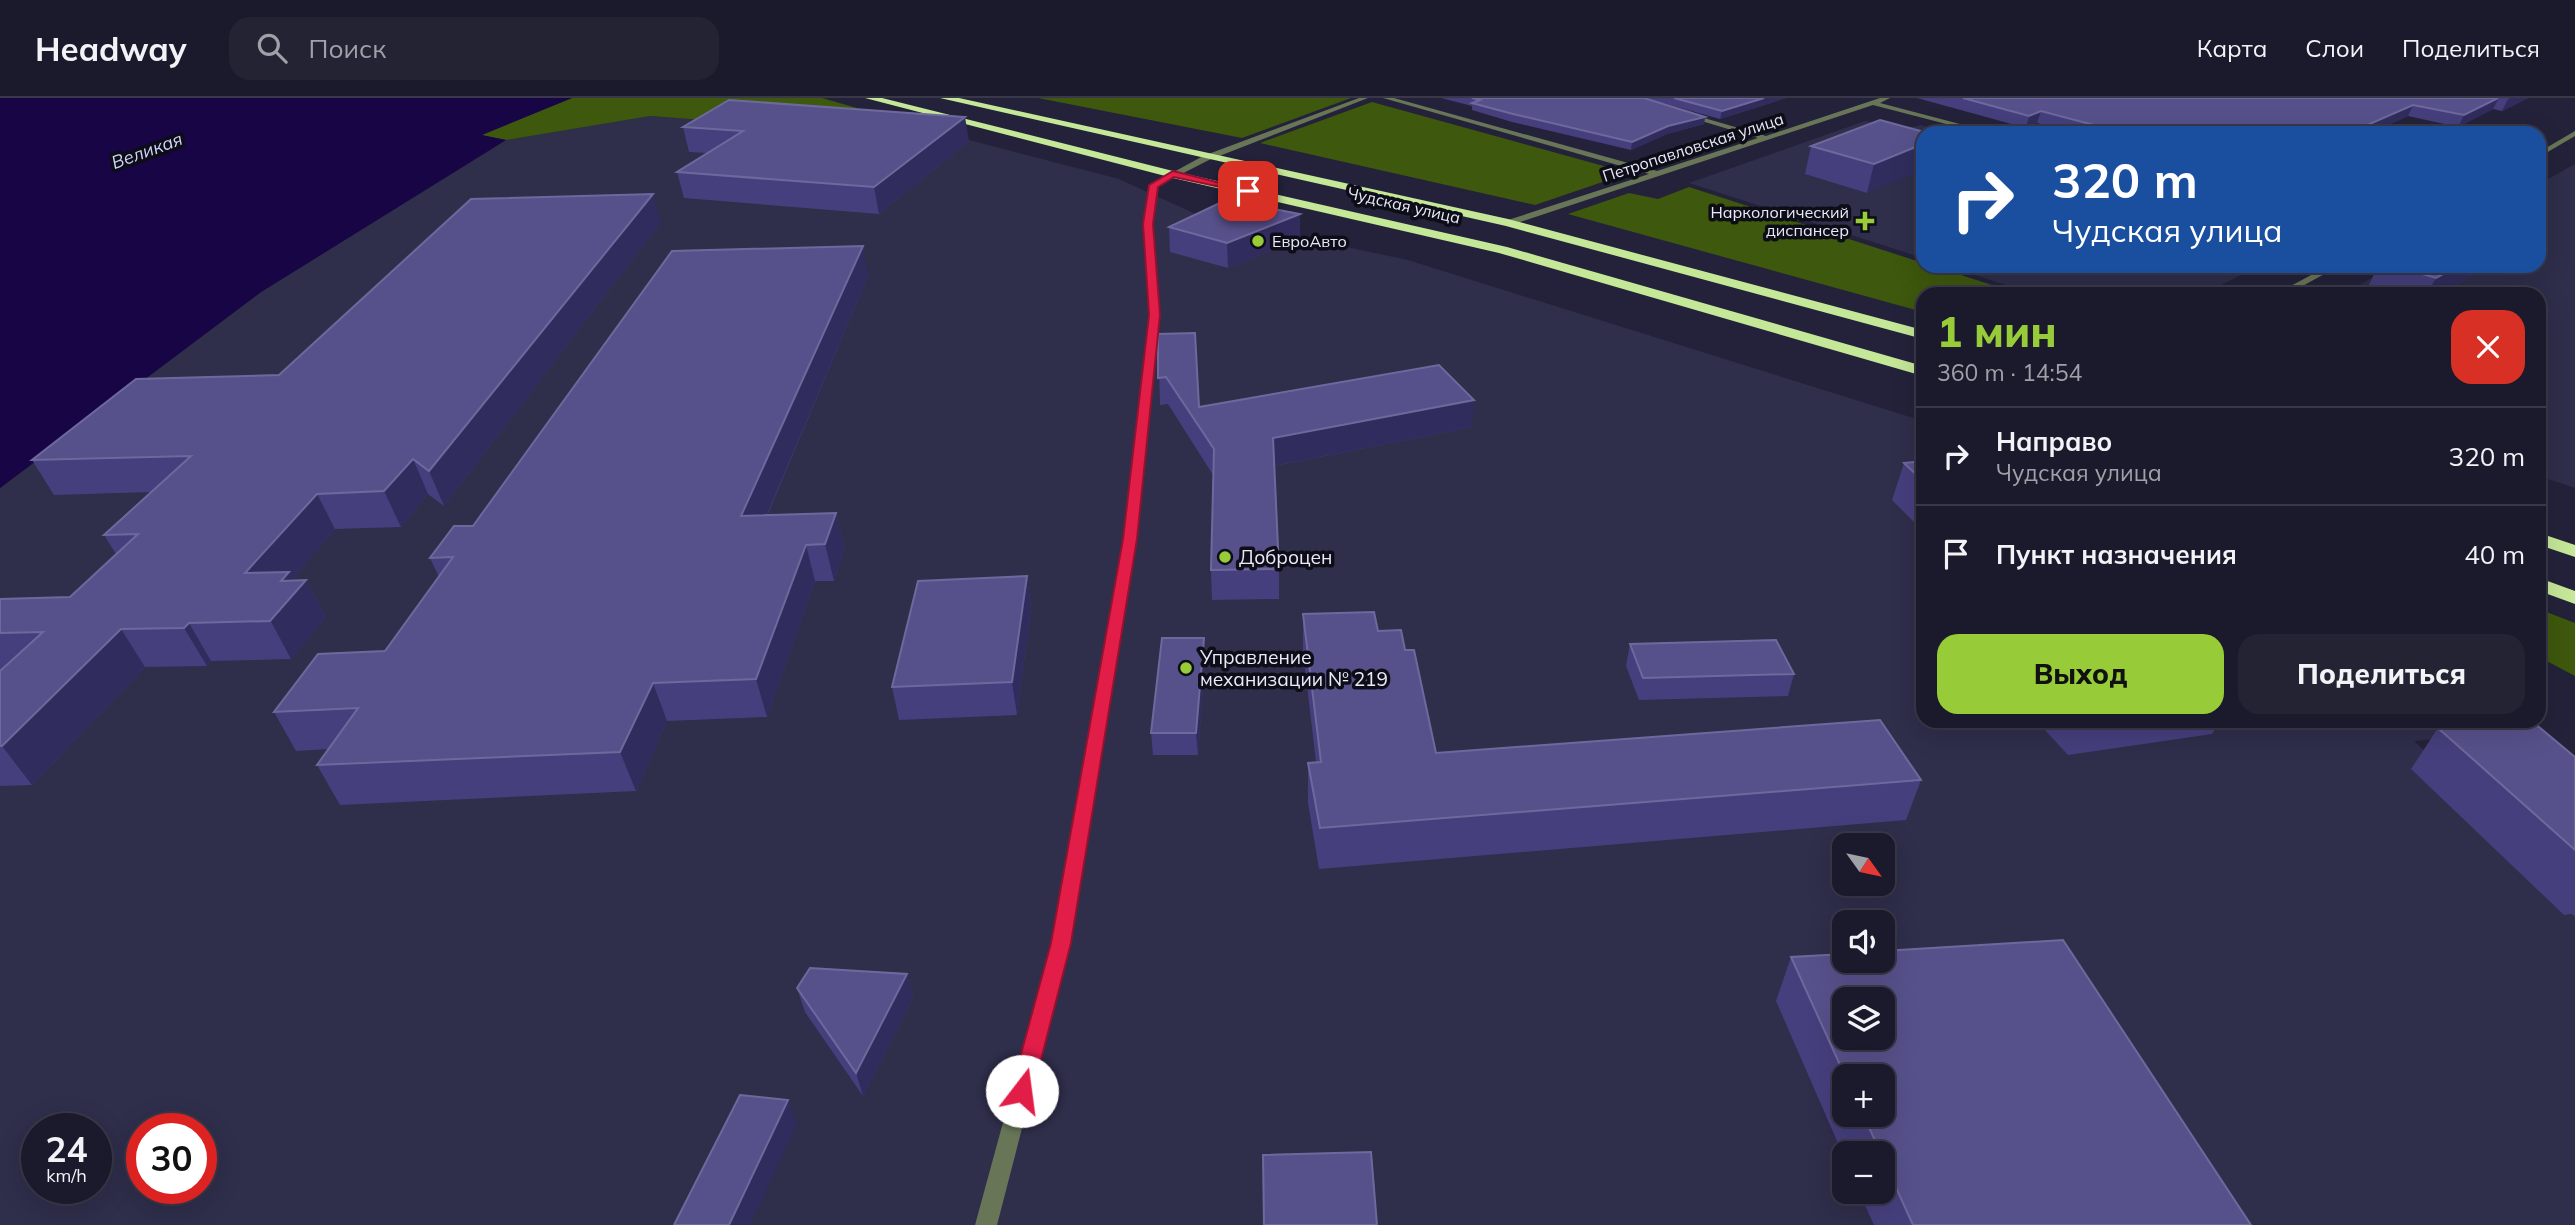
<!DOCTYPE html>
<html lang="ru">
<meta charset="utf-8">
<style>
:root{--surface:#1a1a2c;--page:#232334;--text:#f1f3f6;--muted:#9fa1a9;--line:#383848;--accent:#97cc38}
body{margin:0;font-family:Mulish,sans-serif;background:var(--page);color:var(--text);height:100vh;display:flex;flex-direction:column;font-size:26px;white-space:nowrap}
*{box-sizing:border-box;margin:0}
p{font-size:23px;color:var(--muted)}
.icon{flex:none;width:38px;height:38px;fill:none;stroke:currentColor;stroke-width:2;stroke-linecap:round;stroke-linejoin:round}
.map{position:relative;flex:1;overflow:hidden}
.side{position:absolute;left:1916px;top:189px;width:630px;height:441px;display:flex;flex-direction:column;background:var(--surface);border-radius:21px;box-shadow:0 7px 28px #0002,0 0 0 2px var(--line)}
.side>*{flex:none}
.banner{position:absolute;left:1916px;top:28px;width:630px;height:147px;border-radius:21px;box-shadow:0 7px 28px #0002,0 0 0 2px var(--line);background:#1a4fa0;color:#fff;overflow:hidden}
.needle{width:46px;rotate:123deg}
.buttons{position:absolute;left:1832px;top:735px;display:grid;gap:14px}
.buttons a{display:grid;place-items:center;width:63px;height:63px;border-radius:14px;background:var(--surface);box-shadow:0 7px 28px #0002,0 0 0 2px var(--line);font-size:35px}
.speed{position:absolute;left:21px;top:1015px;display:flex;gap:14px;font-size:35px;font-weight:700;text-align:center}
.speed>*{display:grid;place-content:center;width:91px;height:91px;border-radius:50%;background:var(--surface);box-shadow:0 7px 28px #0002,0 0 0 2px var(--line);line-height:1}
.speed small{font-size:18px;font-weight:400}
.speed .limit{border:10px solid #d22;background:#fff;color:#111}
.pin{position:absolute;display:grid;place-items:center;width:60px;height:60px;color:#fff;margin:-30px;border-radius:14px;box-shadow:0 4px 10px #0006}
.me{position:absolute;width:77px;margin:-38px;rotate:15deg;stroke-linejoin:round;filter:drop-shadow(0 0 5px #0008)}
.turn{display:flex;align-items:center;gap:24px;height:147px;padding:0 21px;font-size:32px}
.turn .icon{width:91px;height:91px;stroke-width:2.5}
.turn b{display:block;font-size:49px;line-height:60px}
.round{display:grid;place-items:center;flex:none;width:74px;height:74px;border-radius:21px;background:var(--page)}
.overview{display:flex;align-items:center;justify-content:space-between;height:119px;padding:0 21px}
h1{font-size:42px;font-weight:800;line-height:52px;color:var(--accent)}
.action{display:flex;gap:14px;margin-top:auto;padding:14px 21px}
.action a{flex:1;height:80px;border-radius:21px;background:var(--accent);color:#111;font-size:28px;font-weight:800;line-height:80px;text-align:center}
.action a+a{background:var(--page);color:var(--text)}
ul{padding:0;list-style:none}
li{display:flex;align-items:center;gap:21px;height:98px;padding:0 21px;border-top:2px solid var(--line)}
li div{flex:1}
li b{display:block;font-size:26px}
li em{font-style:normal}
header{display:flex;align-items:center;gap:42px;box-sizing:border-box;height:98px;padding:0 35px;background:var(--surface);border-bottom:2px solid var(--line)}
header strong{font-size:33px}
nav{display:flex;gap:38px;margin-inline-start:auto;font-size:24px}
.search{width:490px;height:63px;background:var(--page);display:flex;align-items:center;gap:18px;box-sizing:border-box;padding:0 24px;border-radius:21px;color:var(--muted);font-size:26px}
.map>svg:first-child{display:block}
</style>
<header>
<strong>Headway</strong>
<div class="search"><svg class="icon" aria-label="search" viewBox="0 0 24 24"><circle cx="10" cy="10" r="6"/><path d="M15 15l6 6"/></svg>Поиск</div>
<nav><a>Карта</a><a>Слои</a><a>Поделиться</a></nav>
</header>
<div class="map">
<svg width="2575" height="1127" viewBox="0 0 2575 1127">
<rect width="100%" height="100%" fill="#23223a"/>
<g fill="#2f2e4b" fill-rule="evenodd">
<path d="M650 18 969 42 1119 81 1200 118 1408 162 1923 323V623H2509L2524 632 2414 643 2575 791V1127H0V390L261 194 506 42ZM1844 747H1883V786H1844ZM1844 824H1883V863H1844ZM1844 901H1883V940H1844ZM1844 978H1883V1017H1844ZM37 1031H96V1090H37ZM142 1031H201V1090H142ZM1844 1055H1883V1094H1844Z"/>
<polygon points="1865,23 1912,29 1921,27 1952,35 1923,35 1923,160 1689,85"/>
<polygon points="2575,66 2575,390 2539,378 2539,196 2343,196 2393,168 2539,168 2539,86"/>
<polygon points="1947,168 2258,168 2204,196 2034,196"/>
</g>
<g fill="#3e580d">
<polygon points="572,0 822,0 969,42 650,18 506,42 480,37"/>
<polygon points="1038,0 1351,0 1242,40"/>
<polygon points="1372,4 1629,75 1535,107 1260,45"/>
<polygon points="1689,89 1923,165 1923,168 1933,168 2020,196 1923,196 1923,214 1568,116 1629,95 1658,101"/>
<polygon points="2539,511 2575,525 2575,578 2539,559"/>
</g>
<polygon fill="#170546" points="0,0 572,0 482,37 506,42 261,194 0,390"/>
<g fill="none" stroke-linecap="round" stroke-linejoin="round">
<g fill="#687657" fill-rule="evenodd">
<polygon points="1359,0 1368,0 1209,62 1158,88 1152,126 1159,217 1136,441 1070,845 997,1127 975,1127 1052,845 1124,441 1149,217 1144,126 1150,87 1203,58"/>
<polygon points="1383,0 1394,0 1657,73 1758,40 1685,18 1687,15 1766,38 1880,0 1890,0 1880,5 1994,35 1981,35 1873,7 1508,128 1505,127 1505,123 1649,76"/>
<polygon points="2575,33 2575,38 2539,59 2539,54"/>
<polygon points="2328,168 2339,168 2288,196 2276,196"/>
</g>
<g fill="#c5e798" fill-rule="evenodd">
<polygon points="865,0 882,0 1173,73 1507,149 1923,268 1923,278 1499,155 1173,80"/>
<polygon points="940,0 959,0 1508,121 1923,232 1923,241 1506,128"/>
<polygon points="2539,435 2575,447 2575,459 2539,447"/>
<polygon points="2539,480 2575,493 2575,506 2539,493"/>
</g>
</g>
<g fill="#453f7d" fill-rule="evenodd">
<polygon points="1441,0 1644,0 1705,19 1704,26 1667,36 1631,52 1512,24 1472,12 1472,8"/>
<polygon points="1645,0 1786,0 1720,21"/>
<polygon points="1917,0 2528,0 2502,13 2493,11 2458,29 2408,18 2370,35 2074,35 2037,25 2026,30"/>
<polygon points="683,29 969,43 879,116 684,100 677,74 707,55 689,54"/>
<polygon points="1928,35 1867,95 1805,76 1811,48"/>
<polygon points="661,124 444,408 428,396 401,429 335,431 292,481 293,482 306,482 326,519 291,561 211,563 207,568 145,569 32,687 0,688 0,501 70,499 116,456 104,437 151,394 54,397 32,362 279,277"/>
<polygon points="1169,129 1300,140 1228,170 1170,154"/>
<polygon points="2378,168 2487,168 2440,196 2391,196 2368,189"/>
<polygon points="868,178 767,418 836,415 844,451 834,483 815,483 767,619 667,623 636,693 340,707 317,667 329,651 296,653 274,614 385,553 439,479 430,460"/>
<polygon points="1158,236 1199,309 1472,329 1274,368 1279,471 1279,501 1212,502 1211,472 1213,377 1168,306 1160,307"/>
<polygon points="1923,363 1923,433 1892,402 1904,365"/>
<polygon points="1027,478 1031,510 1017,617 899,622 892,589"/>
<polygon points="1303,516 1378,533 1405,552 1436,655 1921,682 1906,722 1319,771 1308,705 1308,665 1316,664 1303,554"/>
<polygon points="1204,540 1205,562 1198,657 1153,657 1151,635"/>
<polygon points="1630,546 1794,576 1788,598 1639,602 1626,568"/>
<polygon points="2047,623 2220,623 2212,636 2068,657 2044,631"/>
<polygon points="2438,630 2575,659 2575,819 2572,816 2564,817 2411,671"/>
<path d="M1791 859 2251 1127H1874L1859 1094H1883V1055H1844V1059L1776 903ZM1844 978H1883V1017H1844Z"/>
<polygon points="907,876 913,900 863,998 805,914 797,890"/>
</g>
<g fill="#302c5d">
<polygon points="1764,0 1786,0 1720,21 1722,13"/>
<polygon points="2499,0 2493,11 2458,29 2464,17"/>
<polygon points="2511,0 2528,0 2502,13 2508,1"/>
<polygon points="2413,7 2408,18 2370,35 2349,35"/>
<polygon points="2041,13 2037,25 2026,30 2029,18"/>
<polygon points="965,19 969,43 879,116 874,89"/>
<polygon points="1705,19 1704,26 1667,36 1631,52 1632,44 1668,28"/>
<polygon points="1923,46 1923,72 1867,95 1874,66"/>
<polygon points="653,96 661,124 444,408 429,373"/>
<polygon points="1300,116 1300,140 1228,170 1227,145"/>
<polygon points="863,148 868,178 751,454 741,418"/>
<polygon points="2458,168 2487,168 2440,196 2427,196 2436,180"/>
<polygon points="1474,302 1472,329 1273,368 1273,340"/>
<polygon points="413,361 428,396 401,429 384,393"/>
<polygon points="317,396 335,431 292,481 298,491 306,482 326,519 291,561 245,475"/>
<polygon points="836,415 844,451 834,483 825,446"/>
<polygon points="806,447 815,483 767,619 756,581"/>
<polygon points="1027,478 1031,510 1017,617 1012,584"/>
<polygon points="189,525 211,563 207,568 184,530"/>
<polygon points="121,531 145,569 32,687 2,648"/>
<polygon points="1204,540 1205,562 1198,657 1196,635"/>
<polygon points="653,585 667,623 636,693 620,654"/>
<polygon points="907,876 913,900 863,998 856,975"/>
<polygon points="788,1002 797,1026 750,1127 729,1127"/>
</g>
<g fill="#57518b" stroke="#6e699c" stroke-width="2" fill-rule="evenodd">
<polygon points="1472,0 1644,0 1705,19 1668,28 1632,44 1513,16 1472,5 1480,2"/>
<polygon points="1674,0 1764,0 1722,13"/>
<polygon points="1963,0 2498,0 2464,17 2413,7 2349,35 2156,35 2143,32 2134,35 2124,35 2041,13 2029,18"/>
<polygon points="729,2 965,19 874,89 677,74 743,33 683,29"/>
<polygon points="1880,22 1928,35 1923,35 1923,46 1874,66 1811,48"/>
<polygon points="653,96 429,373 413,361 384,393 317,396 245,475 289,474 281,483 306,482 270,523 189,525 184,530 121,531 2,648 0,648 0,573 43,534 0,535 0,501 70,499 138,436 104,437 191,358 32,362 136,281 279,277 471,101"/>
<polygon points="1226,102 1300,116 1227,145 1169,129"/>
<polygon points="863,148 741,418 836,415 825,446 806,447 756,581 653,585 620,654 317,667 358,610 274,614 318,556 385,553 453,459 430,460 454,428 473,428 672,153"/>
<polygon points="2395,168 2458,168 2436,180"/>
<polygon points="1195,235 1199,309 1439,267 1474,302 1273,340 1279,471 1211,472 1214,351 1166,279 1158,280 1158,236"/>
<polygon points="1923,363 1923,383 1904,365"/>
<polygon points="1027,478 1012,584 892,589 918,483"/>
<polygon points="1374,514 1378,533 1401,532 1405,552 1414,552 1436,655 1880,622 1921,682 1320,730 1308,665 1321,664 1303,516"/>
<polygon points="1162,540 1204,540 1196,635 1151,635"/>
<polygon points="1776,542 1794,576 1643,580 1630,546"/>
<polygon points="2533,624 2575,659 2575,752 2438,630"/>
<path d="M2063 842 2251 1127H1913L1883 1061V1055H1881L1863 1017H1883V978H1845L1791 859 1844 856V863H1883V853ZM1844 901H1883V940H1844Z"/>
<polygon points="810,870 907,876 856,975 797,890"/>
<polygon points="740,997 788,1002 729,1127 674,1127"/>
<polygon points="1371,1054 1377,1127 1264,1127 1263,1057"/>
</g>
<polygon fill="#e11d48" stroke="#92132f" stroke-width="2" points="1173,73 1252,93 1248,95 1174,79 1158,89 1153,126 1160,217 1137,441 1071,845 1033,993 1030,1000 1022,1002 1014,1000 1011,993 1051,845 1123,441 1149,217 1143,126 1149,87"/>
<g fill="#97cc38" stroke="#0d0d18" stroke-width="2.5">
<path d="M1861.5 112.5h7v7h7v7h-7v7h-7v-7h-7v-7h7z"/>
<circle cx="1258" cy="143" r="7"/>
<circle cx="1225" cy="459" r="7"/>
<circle cx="1186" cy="570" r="7"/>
</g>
<g text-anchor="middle" stroke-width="7" stroke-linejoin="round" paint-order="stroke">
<g font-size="16" fill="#e9e9f9" stroke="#0d0d18">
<text transform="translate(1693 49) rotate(-18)" y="6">Петропавловская улица</text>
<text transform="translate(1404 107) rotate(13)" y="6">Чудская улица</text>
</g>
<g font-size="16" fill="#e9e9f9" stroke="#0d0d18" text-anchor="end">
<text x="1849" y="120">Наркологический<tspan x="1849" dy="18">диспансер</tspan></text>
<text x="1272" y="149" text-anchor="start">ЕвроАвто</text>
</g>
<g font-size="18" font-style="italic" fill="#d3d4fc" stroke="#0d0d18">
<text transform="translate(147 53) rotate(-20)" y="6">Великая</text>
</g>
<g font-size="19" fill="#e9e9f9" stroke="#0d0d18" text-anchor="start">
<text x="1239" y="466">Доброцен</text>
<text x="1200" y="566">Управление<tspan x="1200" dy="22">механизации № 219</tspan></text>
</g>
</g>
</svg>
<div class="buttons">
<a><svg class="needle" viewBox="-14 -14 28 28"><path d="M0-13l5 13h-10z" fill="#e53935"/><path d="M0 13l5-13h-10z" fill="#9fa1a9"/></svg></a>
<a><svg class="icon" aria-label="sound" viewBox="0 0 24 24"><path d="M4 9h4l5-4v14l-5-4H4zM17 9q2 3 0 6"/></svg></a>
<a><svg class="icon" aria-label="layers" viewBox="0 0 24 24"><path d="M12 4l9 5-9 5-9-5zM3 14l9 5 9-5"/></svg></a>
<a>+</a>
<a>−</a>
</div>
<div class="speed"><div>24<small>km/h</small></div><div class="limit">30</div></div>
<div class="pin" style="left:1248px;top:93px;background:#d93025"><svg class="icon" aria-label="arrive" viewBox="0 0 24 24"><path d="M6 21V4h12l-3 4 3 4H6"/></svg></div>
<svg class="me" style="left:1022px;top:993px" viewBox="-20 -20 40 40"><circle r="19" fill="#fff"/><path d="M0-13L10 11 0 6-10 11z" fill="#e11d48"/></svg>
<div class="banner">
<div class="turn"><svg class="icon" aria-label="right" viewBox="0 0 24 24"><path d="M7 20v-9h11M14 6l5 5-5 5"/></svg><div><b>320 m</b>Чудская улица</div></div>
</div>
<section class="side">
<div class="overview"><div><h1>1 мин</h1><p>360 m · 14:54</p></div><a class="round" style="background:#d93025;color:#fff"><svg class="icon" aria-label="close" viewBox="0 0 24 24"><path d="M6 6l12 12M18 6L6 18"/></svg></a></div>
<ul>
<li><svg class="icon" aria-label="right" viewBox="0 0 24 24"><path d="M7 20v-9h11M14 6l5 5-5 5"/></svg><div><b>Направо</b><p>Чудская улица</p></div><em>320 m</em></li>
<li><svg class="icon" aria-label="arrive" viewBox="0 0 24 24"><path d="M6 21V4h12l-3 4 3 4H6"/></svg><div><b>Пункт назначения</b></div><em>40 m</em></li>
</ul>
<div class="action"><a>Выход</a><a>Поделиться</a></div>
</section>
</div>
